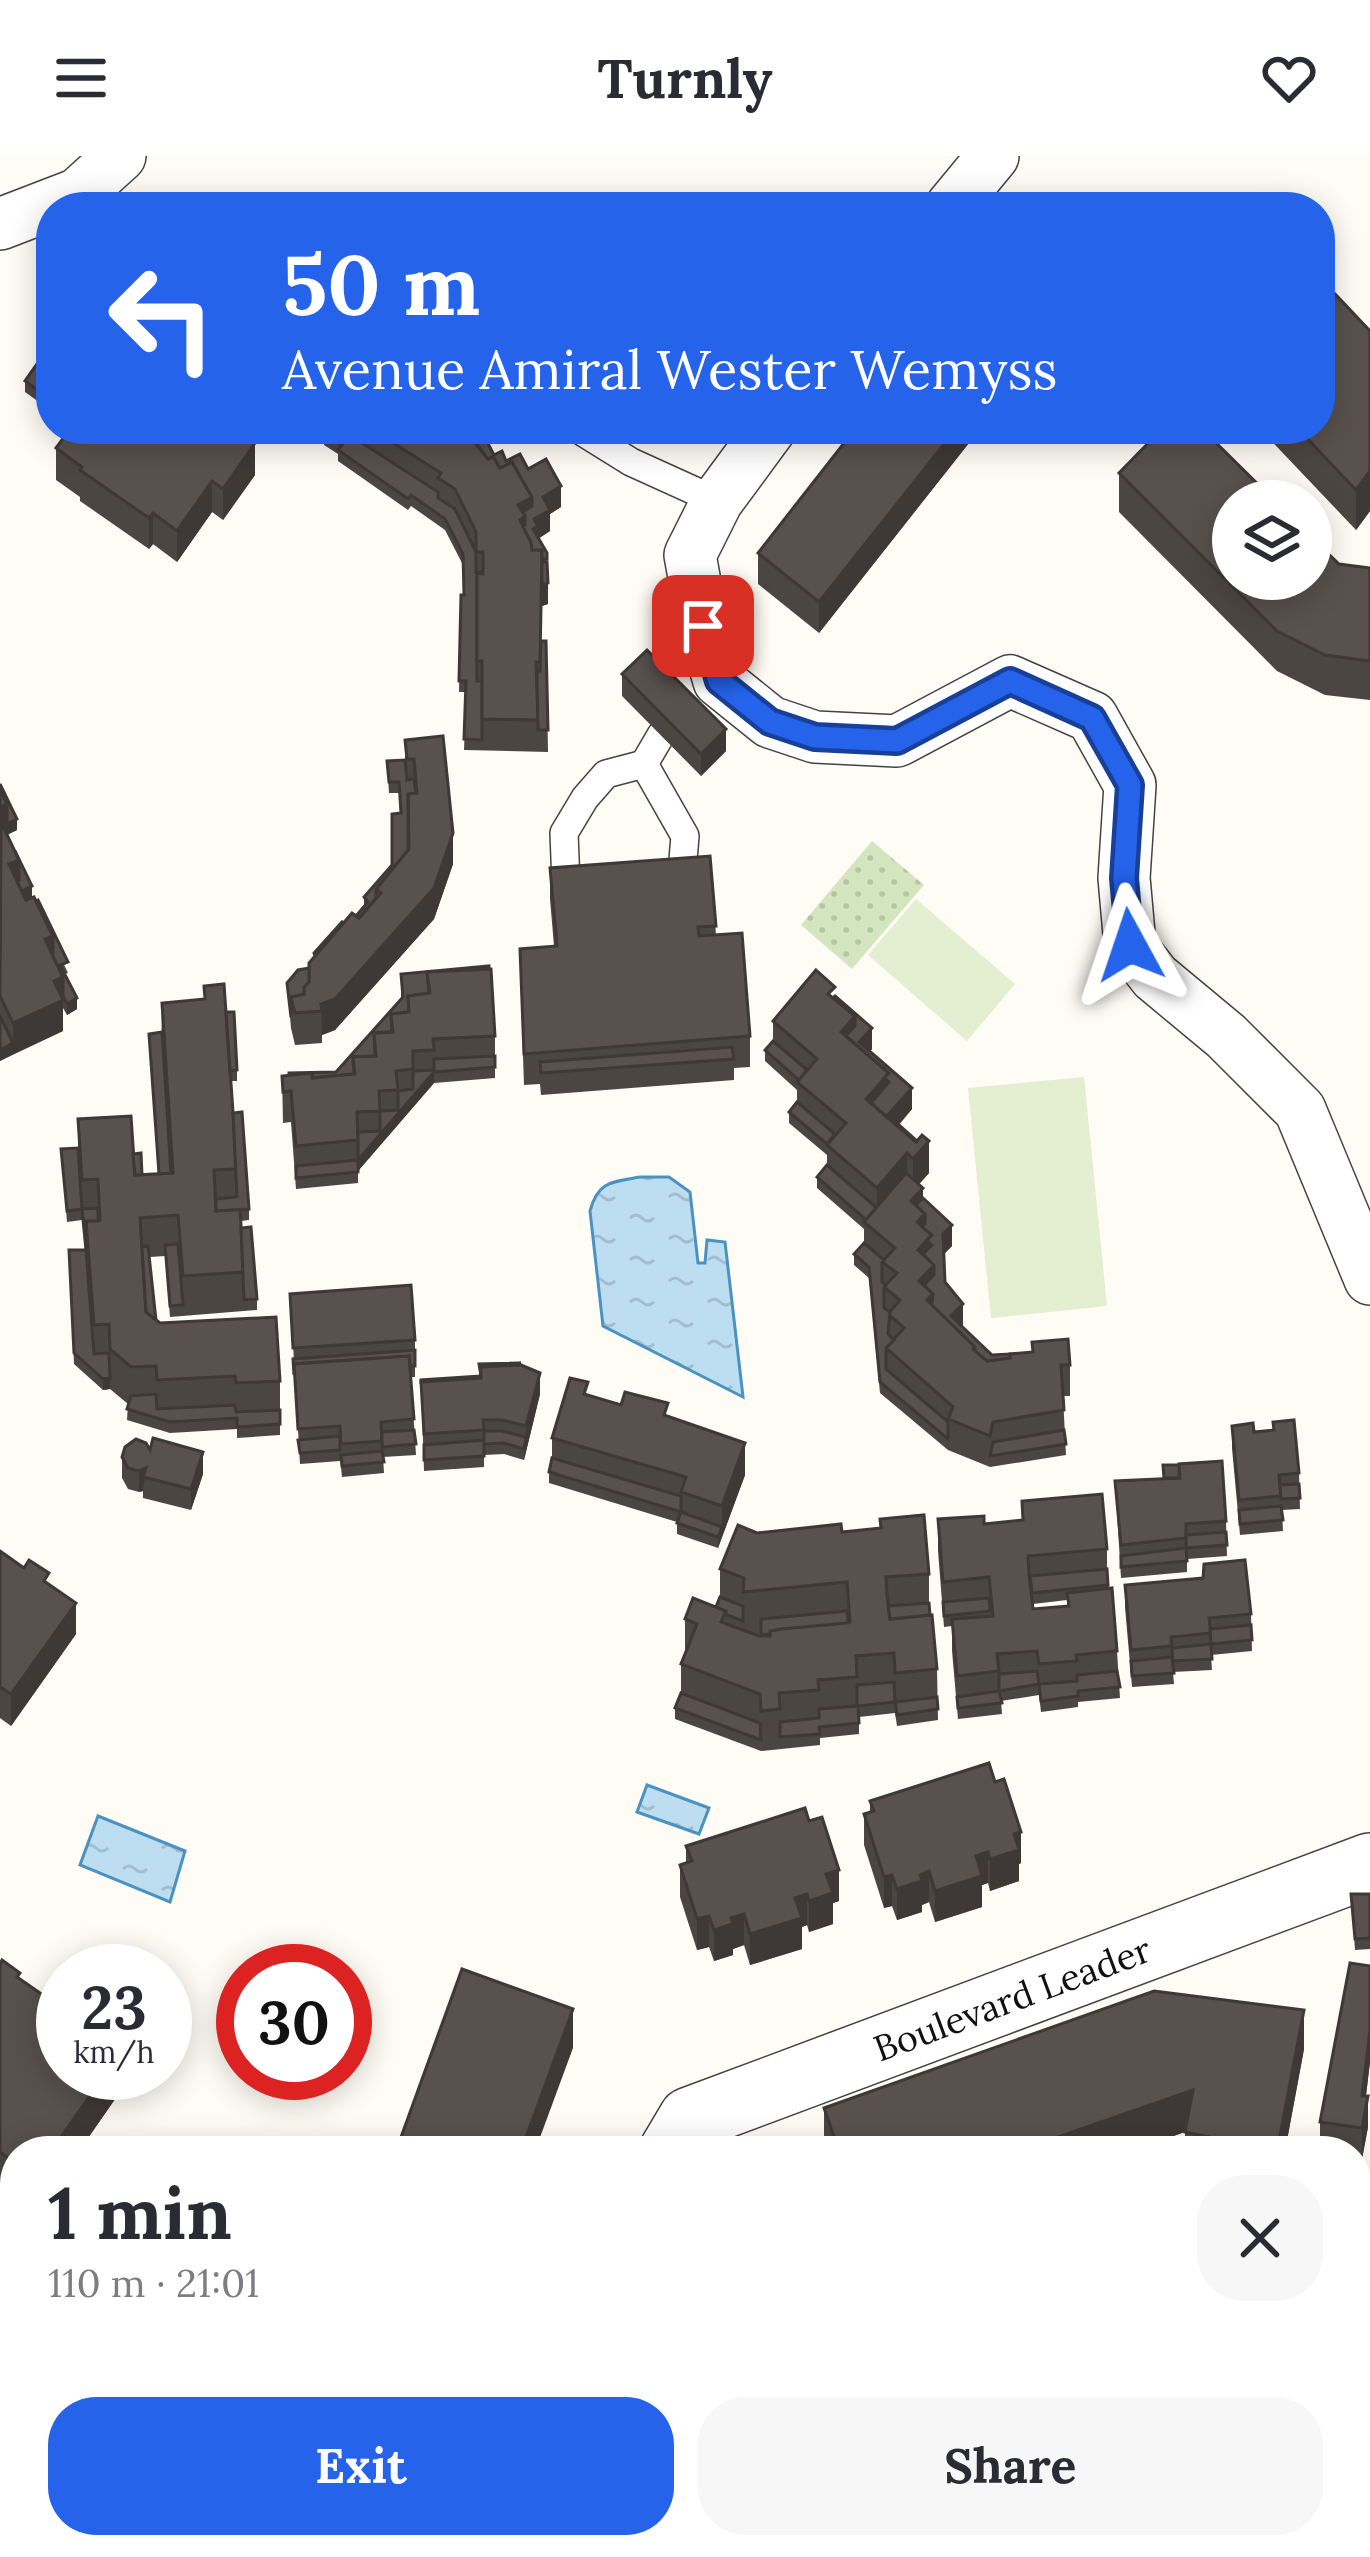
<!DOCTYPE html>
<meta charset="utf-8">
<style>
:root{--surface:#fff;--page:#f7f7f7;--text:#2b2b33;--muted:#7c7c81;--accent:#2563eb}
body{margin:0;font-family:Lora,serif;background:var(--page);color:var(--text);height:100vh;display:flex;flex-direction:column;font-size:45px;white-space:nowrap}
*{box-sizing:border-box;margin:0}
p{font-size:39px;color:var(--muted)}
.icon{flex:none;width:66px;height:66px;fill:none;stroke:currentColor;stroke-width:2;stroke-linecap:round;stroke-linejoin:round}
.map{position:relative;flex:1;overflow:hidden}
.sheet{position:absolute;left:0px;top:1980px;width:1371px;height:423px;display:flex;flex-direction:column;background:var(--surface);border-radius:48px 48px 0 0;box-shadow:0 6px 30px #0003}
.sheet>*{flex:none}
.banner{position:absolute;left:36px;top:36px;width:1299px;height:252px;border-radius:48px;box-shadow:0 6px 30px #0003;background:#2563eb;color:#fff;overflow:hidden}
.tools{position:absolute;left:1212px;top:324px;display:grid;gap:24px}
.tools a{display:grid;place-items:center;width:120px;height:120px;border-radius:50%;background:var(--surface);box-shadow:0 6px 30px #0003;font-size:60px}
.speed{position:absolute;left:36px;top:1788px;display:flex;gap:24px;font-size:60px;font-weight:700;text-align:center}
.speed>*{display:grid;place-content:center;width:156px;height:156px;border-radius:50%;background:var(--surface);box-shadow:0 6px 30px #0003;line-height:1}
.speed small{font-size:30px;font-weight:400}
.speed .limit{border:18px solid #d22;background:#fff;color:#111}
.pin{position:absolute;display:grid;place-items:center;width:102px;height:102px;color:#fff;margin:-51px;border-radius:24px;box-shadow:0 6px 18px #0006}
.me{position:absolute;width:132px;margin:-66px;rotate:355deg;stroke-linejoin:round;filter:drop-shadow(0 0 9px #0008)}
.turn{display:flex;align-items:center;gap:42px;height:252px;padding:0 48px;font-size:54px}
.turn .icon{width:156px;height:156px;stroke-width:2.5}
.turn b{display:block;font-size:84px;line-height:102px}
.round{display:grid;place-items:center;flex:none;width:126px;height:126px;border-radius:48px;background:var(--page)}
.summary{display:flex;align-items:center;justify-content:space-between;height:204px;padding:0 48px}
h1{font-size:72px;font-weight:800;line-height:90px}
.primary-button{display:flex;gap:24px;margin-top:auto;padding:24px 48px}
.primary-button a{flex:1;height:138px;border-radius:48px;background:var(--accent);color:#fff;font-size:48px;font-weight:800;line-height:138px;text-align:center}
.primary-button a+a{background:var(--page);color:var(--text)}
header{display:flex;justify-content:space-between;align-items:center;height:156px;padding:0 48px;background:var(--surface);font-size:54px;font-weight:800}
.map>svg:first-child{display:block}
</style>
<header><svg class="icon" aria-label="menu" viewBox="0 0 24 24"><path d="M4 6h16M4 12h16M4 18h16"/></svg>Turnly<svg class="icon" aria-label="heart" viewBox="0 0 24 24"><path d="M12 20l-8-8c-3-5 5-10 8-4 3-6 11-1 8 4z"/></svg></header>
<div class="map">
<svg width="1370" height="2401" viewBox="0 0 1370 2401">
<defs>
<pattern id="grass-dots" width="8" height="8" patternUnits="userSpaceOnUse" patternTransform="scale(3)"><rect width="8" height="8" fill="#d4e6bf"/><path d="M2 2h.1M6 6h.1" fill="none" stroke="#b5c4a3" stroke-width="1.8" stroke-linecap="round"/></pattern>
<pattern id="water-ripples" width="26" height="14" patternUnits="userSpaceOnUse" patternTransform="scale(3)"><rect width="26" height="14" fill="#bddef1"/><path d="M2 4q2-2 4 0t4 0M15 11q2-2 4 0t4 0" fill="none" stroke="#a1bdce"/></pattern>
</defs>
<rect width="100%" height="100%" fill="#fefcf4"/>
<polygon fill="url(#grass-dots)" points="872,685 924,729 852,813 801,769"/>
<g fill="#e4eed0">
<polygon points="916,743 1015,828 967,885 868,799"/>
<polygon points="1084,921 1107,1150 991,1162 968,932"/>
</g>
<g fill="url(#water-ripples)" stroke="#4a92c1" stroke-width="3">
<path d="M640 1021H669L690 1036 698 1107H705L707 1084 725 1086 743 1241 603 1170 590 1055C598 1025 612 1026 640 1021Z"/>
<polygon points="647,1629 709,1652 699,1678 637,1656"/>
<polygon points="98,1660 185,1695 170,1746 80,1709"/>
</g>
<g fill="none" stroke-linecap="round" stroke-linejoin="round">
<g stroke="#434343" stroke-width="30">
<g id="service">
<polyline points="578,273 631,306 717,345"/>
<polyline points="644,608 685,680 682,716 661,719"/>
<polyline points="587,726 566,728 564,677 585,642 606,618 644,608 661,579"/>
<polyline points="211,2401 232,2388"/>
</g>
</g>
<g stroke="#434343" stroke-width="54">
<g id="minor">
<polyline points="951,51 993,0"/>
<polyline points="0,68 78,38 120,0"/>
<polyline points="770,273 717,345 690,399 703,470 719,525 770,566 815,581 897,585 1010,525 1092,561 1130,629 1124,722 1130,789 1155,821 1226,880 1300,954 1370,1123"/>
</g>
</g>
<g stroke="#434343" stroke-width="66">
<g id="tertiary">
<path id="s1" d="M671 1995 690 1963 1370 1709"/>
<polyline points="1068,2401 1070,2388"/>
</g>
</g>
<g stroke="#212121" stroke-width="69">
<g id="primary">
<polyline points="0,2308 15,2318"/>
<polyline points="120,2388 139,2401"/>
</g>
</g>
<use href="#service" stroke="#fff" stroke-width="27"/>
<use href="#minor" stroke="#fff" stroke-width="51"/>
<use href="#tertiary" stroke="#fff" stroke-width="63"/>
<use href="#primary" stroke="#eccf76" stroke-width="66"/>
</g>
<g fill="#4c4642" fill-rule="evenodd">
<polygon points="1370,175 1370,355 1356,374 1260,273 1320,273"/>
<polygon points="51,188 46,251 25,236 25,225"/>
<polygon points="327,273 476,273 494,299 528,313 561,351 550,358 550,375 539,382 547,397 548,448 542,450 541,485 546,485 548,596 464,594 466,536 459,536 461,439 464,439 463,409 445,374 411,350 408,354 338,305 338,298 324,289 324,278"/>
<polygon points="855,273 980,273 819,477 758,428 758,397"/>
<polygon points="56,292 255,319 223,364 212,356 177,406 153,388 149,393 80,345 80,341 56,324"/>
<polygon points="1119,317 1339,408 1370,412 1370,544 1325,539 1277,515 1119,356"/>
<polygon points="622,518 726,595 701,620 622,540"/>
<polygon points="443,580 453,708 434,763 335,874 322,879 322,887 295,889 291,872 287,827 307,813 343,767 356,760 364,751 364,741 392,709 401,657 399,637 389,637 387,605 405,604 405,584"/>
<polygon points="0,628 17,674 7,679 32,741 68,817 65,818 77,853 67,859 63,852 63,875 0,905"/>
<polygon points="710,700 716,779 750,880 750,911 734,912 734,924 541,939 540,928 524,929 520,813 554,790 550,743 550,712"/>
<polygon points="401,818 495,880 495,922 434,927 358,1015 358,1027 296,1033 291,966 283,967 282,920 336,916 401,842"/>
<polygon points="204,830 226,856 237,914 237,925 231,925 233,957 249,1053 249,1064 241,1065 241,1072 257,1143 257,1154 170,1161 165,1100 150,1101 156,1164 280,1225 280,1279 237,1282 237,1273 170,1277 127,1264 128,1248 110,1233 103,1234 74,1208 69,1094 85,1094 82,1064 67,1066 61,993 78,992 78,963 133,998 142,1019 159,1018 162,847 204,843"/>
<polygon points="835,840 872,893 870,895 912,953 899,969 929,1017 919,1028 923,1042 952,1090 944,1098 945,1126 962,1170 992,1199 1070,1209 1070,1240 1063,1240 1066,1299 990,1311 948,1294 880,1237 869,1122 854,1109 854,1098 864,1087 864,1073 817,1032 817,1021 827,1009 827,999 789,967 789,956 797,946 797,934 765,905 765,894 773,885 773,865"/>
<polygon points="290,1138 415,1184 415,1221 411,1221 416,1299 383,1301 384,1317 342,1321 340,1301 340,1305 300,1308"/>
<polygon points="479,1208 540,1238 524,1304 504,1298 484,1299 484,1297 484,1311 424,1315 421,1224 479,1220"/>
<polygon points="588,1239 668,1260 745,1319 718,1392 677,1378 677,1366 549,1327 549,1316 552,1302 552,1282"/>
<polygon points="1232,1270 1254,1276 1299,1317 1300,1353 1282,1354 1283,1375 1240,1379 1232,1292"/>
<polygon points="150,1294 203,1318 191,1354 143,1342 143,1335 139,1336 128,1333 122,1322 122,1301"/>
<polygon points="1115,1325 1226,1365 1227,1400 1187,1403 1187,1416 1121,1422"/>
<path d="M1022 1345 1107 1393V1413L1117 1495 1120 1542 1078 1546V1551L1041 1556 1039 1539 1001 1545 1002 1558 958 1563 952 1495V1470L944 1471 938 1395V1363L984 1368 1022 1364ZM1067 1444V1450L1033 1453V1448Z"/>
<polygon points="880,1363 929,1418 929,1447 937,1513 938,1564 897,1570 895,1557 859,1561 859,1578 820,1582 820,1589 761,1595 675,1563 675,1552 681,1537 681,1508 685,1498 685,1463 716,1451 720,1441 720,1413 757,1377 842,1376 880,1372"/>
<polygon points="0,1395 49,1428 76,1478 11,1570 0,1562"/>
<polygon points="1125,1429 1251,1458 1252,1495 1211,1499 1212,1514 1173,1516 1174,1528 1132,1531 1125,1451"/>
<polygon points="870,1645 1021,1707 1019,1708 1019,1725 990,1735 988,1727 982,1729 982,1751 935,1766 929,1746 922,1749 922,1756 897,1764 892,1750 884,1752 864,1689 864,1658 870,1656"/>
<polygon points="686,1690 839,1745 833,1747 833,1768 809,1776 807,1769 802,1771 802,1793 750,1809 744,1789 733,1793 733,1799 714,1805 709,1791 697,1794 680,1741 680,1709 686,1708"/>
<polygon points="1351,1738 1370,1738 1370,1793 1355,1794"/>
<polygon points="0,1808 20,1822 122,1917 122,1933 79,1995 15,1995 15,2046 0,2036"/>
<polygon points="1370,1810 1370,1906 1366,1940 1368,1971 1362,2003 1356,2002 1356,1995 1320,1995 1320,1966"/>
<polygon points="1304,1893 1285,1995 1185,1995 1185,1976 1131,1995 825,1995 824,1992 824,1952"/>
<polygon points="1358,2327 1370,2332 1370,2395 1368,2401 1190,2401 1165,2392 1165,2388 1356,2388"/>
<polygon points="303,2388 387,2388 386,2390 401,2401 323,2401"/>
<polygon points="867,2388 935,2388 930,2401 905,2401"/>
</g>
<g fill="#3e3936">
<polygon points="51,232 51,243 46,251 46,240"/>
<polygon points="956,273 980,273 819,477 819,446"/>
<polygon points="255,287 255,319 223,364 223,333"/>
<polygon points="1370,315 1370,355 1356,374 1356,334"/>
<polygon points="212,325 212,356 177,406 177,375"/>
<polygon points="561,330 561,351 550,358 550,375 538,383 533,395 534,363 543,341"/>
<polygon points="532,341 532,372 520,373 518,349"/>
<polygon points="153,357 153,388 149,393 149,362"/>
<polygon points="548,427 548,448 542,450 542,428"/>
<polygon points="726,573 726,595 701,620 701,598"/>
<polygon points="7,648 17,663 17,674 0,682 0,651"/>
<polygon points="453,677 453,708 434,763 335,874 322,879 321,848"/>
<polygon points="19,704 19,735 9,708"/>
<polygon points="32,730 32,741 24,745 24,734"/>
<polygon points="53,780 53,811 45,783"/>
<polygon points="63,821 63,875 13,898 13,867 54,825"/>
<polygon points="77,842 77,853 67,859 67,848"/>
<polygon points="855,860 855,892 841,876"/>
<polygon points="872,872 872,893 862,904 859,886"/>
<polygon points="13,887 13,898 0,905 0,894"/>
<polygon points="434,916 434,927 358,1015 358,1004"/>
<polygon points="889,917 889,948 866,953 866,943"/>
<polygon points="912,932 912,953 892,975 888,959"/>
<polygon points="929,985 929,1017 913,1035 913,1003"/>
<polygon points="907,997 907,1029 877,1052 877,1032"/>
<polygon points="923,1032 923,1060 925,1058 925,1083 917,1076 911,1045"/>
<polygon points="952,1069 952,1090 943,1099 943,1078"/>
<polygon points="932,1079 932,1110 918,1094"/>
<polygon points="934,1109 933,1160 919,1125"/>
<polygon points="963,1148 963,1169 951,1181 951,1160"/>
<polygon points="540,1217 540,1238 524,1304 526,1270"/>
<polygon points="110,1222 110,1233 103,1234 103,1223"/>
<polygon points="745,1287 745,1319 718,1392 718,1381 722,1371 722,1350"/>
<polygon points="203,1296 203,1318 191,1354 191,1333"/>
<polygon points="146,1312 143,1335 139,1336 139,1315"/>
<polygon points="76,1447 76,1478 11,1570 11,1538"/>
<polygon points="1021,1676 1021,1707 1019,1708 1019,1725 990,1735 990,1703 1014,1678"/>
<polygon points="988,1696 988,1727 982,1729 982,1751 935,1766 935,1735 976,1700"/>
<polygon points="839,1714 839,1745 833,1747 833,1768 809,1776 809,1745 826,1718"/>
<polygon points="929,1715 929,1746 922,1749 922,1756 897,1764 897,1733"/>
<polygon points="892,1719 892,1750 884,1752 884,1721"/>
<polygon points="807,1738 807,1769 802,1771 802,1793 750,1809 750,1778 795,1742"/>
<polygon points="744,1758 744,1789 733,1793 733,1799 714,1805 714,1774 731,1762"/>
<polygon points="709,1760 709,1791 697,1794 697,1763"/>
<polygon points="573,1853 573,1892 535,1995 521,1995"/>
<polygon points="1304,1854 1304,1893 1285,1995 1277,1995"/>
<polygon points="1370,1875 1370,1906 1362,1971 1362,1940"/>
<polygon points="106,1917 122,1917 122,1933 79,1995 51,1995"/>
<polygon points="1193,1934 1193,1973 1131,1995 1018,1995"/>
<polygon points="1368,1940 1368,1971 1362,2003 1362,1972"/>
<polygon points="1370,2291 1370,2323 1356,2327 1356,2296"/>
<polygon points="1370,2364 1370,2395 1368,2401 1356,2401"/>
<polygon points="927,2388 935,2388 930,2401 927,2401"/>
</g>
<g fill="#58514d" stroke="#3e3936" stroke-width="3">
<polygon points="1320,122 1370,175 1370,315 1356,334 1298,273 1320,273"/>
<polygon points="51,188 51,232 46,240 25,225"/>
<polygon points="70,273 172,273 177,277 180,273 234,273 255,287 223,333 212,325 177,375 153,357 149,362 80,314 82,311 56,292"/>
<polygon points="327,273 348,273 348,278 438,336 438,342 455,353 476,396 476,416 483,416 477,417 477,525 482,525 482,584 464,583 466,525 459,525 461,439 464,439 463,398 445,363 411,339 408,343 338,294 342,289 324,278"/>
<polygon points="371,273 470,273 467,277 488,303 493,300 500,312 512,306 532,341 518,349 525,360 520,364 531,386 532,394 542,394 540,506 536,506 538,564 482,563 482,505 477,505 477,417 483,418 483,396 476,396 476,376 455,333 438,322 441,317"/>
<polygon points="471,273 476,273 483,278 494,299 502,295 506,305 520,298 528,313 546,303 561,330 543,341 550,354 534,363 538,370 533,373 547,397 547,403 542,403 542,394 532,394 531,386 523,371 525,369 525,360 523,356 532,350 532,341 512,306 500,312 493,300 488,303 471,281"/>
<polygon points="855,273 956,273 819,446 758,397"/>
<polygon points="1162,273 1202,273 1275,345 1233,345 1233,423 1311,423 1311,381 1339,408 1370,412 1370,505 1325,499 1277,475 1119,317"/>
<polygon points="542,406 547,406 548,427 542,429"/>
<polygon points="541,485 546,485 548,574 538,574 537,516 540,515"/>
<polygon points="647,494 726,573 701,598 622,518"/>
<polygon points="443,580 453,677 434,732 335,843 321,848 322,855 295,857 291,841 304,838 304,831 309,826 309,807 352,757 359,762 381,737 376,733 409,693 408,638 417,637 414,603 407,603 405,584"/>
<polygon points="405,604 407,624 414,623 416,637 408,638 408,694 376,733 376,742 359,762 356,760 368,746 364,741 392,709 392,658 401,657 399,626 389,626 387,605"/>
<polygon points="0,628 17,663 7,668 7,648 0,633"/>
<polygon points="0,633 7,648 0,651"/>
<polygon points="1,666 19,704 9,708 26,744 34,741 53,780 45,783 63,821 54,825 63,844 13,867 0,840"/>
<polygon points="15,695 32,730 24,734 28,743 26,744 17,725 19,724 19,704"/>
<polygon points="710,700 716,770 698,771 699,780 742,777 750,880 524,898 520,793 557,790 550,712"/>
<polygon points="38,744 68,806 60,809 77,842 67,848 63,840 63,821 53,800 53,780 36,745"/>
<polygon points="342,766 343,767 315,800 314,797"/>
<polygon points="489,810 489,813 427,816 429,837 408,840 409,856 391,858 392,876 374,877 375,900 353,901 354,918 312,922 312,917 289,919 289,917 336,916 403,841 401,818"/>
<polygon points="309,812 309,826 304,831 304,838 291,841 291,861 287,827 298,814"/>
<polygon points="491,813 495,880 433,883 434,894 413,895 413,913 396,915 398,934 379,935 380,955 357,956 358,984 296,990 291,935 283,936 282,920 312,917 312,922 355,918 353,901 376,900 374,877 393,876 391,858 409,856 408,840 430,837 427,816"/>
<polygon points="816,814 835,831 828,838 855,860 841,876 889,917 866,943 916,986 922,979 929,985 913,1003 907,997 877,1032 827,989 846,967 797,926 817,903 773,865"/>
<polygon points="224,828 237,1013 214,1014 216,1055 240,1053 244,1116 183,1120 178,1059 140,1062 146,1156 160,1167 276,1161 280,1225 236,1227 235,1220 157,1224 156,1210 131,1211 110,1193 109,1168 94,1169 86,1065 100,1064 98,1023 82,1024 78,963 131,960 135,1019 173,1017 162,847 205,843 204,830"/>
<polygon points="835,840 872,872 859,886 912,932 888,959 917,985 916,986 871,947 889,926 884,922 889,917 846,880 855,870 855,860 833,842"/>
<polygon points="226,856 234,856 237,914 230,915"/>
<polygon points="0,860 13,887 0,894"/>
<polygon points="162,876 171,1017 159,1018 149,878"/>
<polygon points="773,885 807,914 799,924 765,894"/>
<polygon points="732,891 734,903 541,917 540,906"/>
<polygon points="495,900 495,911 434,916 358,1004 358,976 380,975 380,955 398,954 398,935 413,933 413,915 434,914 434,903"/>
<polygon points="797,946 835,978 827,988 789,956"/>
<polygon points="242,956 249,1053 216,1055 216,1043 237,1041 233,957"/>
<polygon points="78,992 82,1053 67,1055 61,993"/>
<polygon points="141,997 142,1019 135,1019 133,998"/>
<polygon points="358,1004 358,1016 296,1022 296,1010"/>
<polygon points="827,1009 877,1052 866,1064 817,1021"/>
<polygon points="906,1017 923,1032 911,1045 925,1058 917,1066 932,1079 918,1094 934,1109 919,1125 933,1138 927,1144 975,1191 973,1193 987,1205 1010,1202 1010,1198 1033,1196 1032,1186 1068,1183 1070,1209 1061,1209 1064,1254 993,1266 990,1280 948,1263 953,1251 886,1192 904,1172 888,1158 900,1144 884,1131 897,1117 882,1106 895,1092 864,1066"/>
<polygon points="923,1042 952,1069 943,1078 945,1126 963,1148 951,1160 992,1199 1010,1198 1010,1202 987,1205 975,1195 975,1191 932,1149 933,1138 924,1129 934,1119 934,1109 923,1098 932,1089 927,1084 932,1079 922,1071 925,1068 925,1058 916,1049"/>
<polygon points="98,1052 98,1065 86,1065 86,1094 82,1053"/>
<polygon points="251,1071 257,1143 244,1144 241,1072"/>
<polygon points="864,1087 884,1104 882,1106 882,1126 886,1129 884,1131 884,1152 890,1156 888,1178 894,1184 886,1192 886,1213 948,1266 948,1283 880,1226 869,1111 854,1098"/>
<polygon points="178,1088 183,1149 170,1150 165,1089"/>
<polygon points="148,1090 156,1164 146,1156 142,1091"/>
<polygon points="69,1094 86,1094 94,1198 109,1197 110,1222 103,1223 74,1197"/>
<polygon points="411,1129 415,1184 293,1192 290,1138"/>
<polygon points="415,1194 415,1210 410,1210 409,1200 294,1208 294,1219 293,1203"/>
<polygon points="409,1200 414,1263 381,1266 382,1285 341,1288 340,1270 298,1273 294,1208"/>
<polygon points="521,1207 481,1211 481,1222 421,1226 421,1224 481,1220 479,1208"/>
<polygon points="521,1209 540,1217 526,1270 502,1264 483,1264 484,1274 424,1278 421,1226 481,1222 481,1211"/>
<polygon points="570,1222 588,1226 584,1238 621,1249 625,1236 668,1247 664,1259 745,1287 722,1350 681,1336 686,1321 552,1282"/>
<polygon points="156,1238 157,1253 235,1249 236,1256 280,1254 280,1268 237,1271 237,1262 170,1266 127,1253 131,1240"/>
<polygon points="1294,1264 1299,1317 1279,1319 1281,1340 1239,1344 1232,1270 1253,1267 1254,1276 1274,1274 1273,1266"/>
<polygon points="414,1274 416,1288 382,1291 382,1276"/>
<polygon points="1064,1274 1066,1288 990,1300 993,1286"/>
<polygon points="484,1275 502,1275 526,1281 524,1293 504,1287 484,1288 484,1286 484,1300 424,1304 424,1289 484,1284"/>
<polygon points="340,1280 340,1294 300,1297 298,1284"/>
<polygon points="153,1282 203,1296 191,1333 143,1321 146,1312 139,1315 128,1312 122,1301 125,1291 136,1283 146,1287 150,1294"/>
<polygon points="382,1295 384,1306 342,1310 341,1299"/>
<polygon points="552,1302 681,1340 681,1356 549,1316"/>
<polygon points="1222,1305 1226,1365 1186,1368 1186,1382 1121,1389 1115,1325 1180,1322 1179,1308"/>
<polygon points="1163,1309 1179,1309 1179,1322 1164,1322"/>
<polygon points="1299,1328 1300,1342 1281,1343 1280,1329"/>
<polygon points="1102,1338 1107,1393 1028,1400 1029,1417 1033,1453 1069,1450 1067,1437 1112,1432 1117,1495 1076,1499 1077,1505 1039,1508 1037,1495 997,1498 999,1515 957,1520 952,1463 993,1460 989,1421 943,1426 938,1363 984,1360 984,1368 1023,1364 1022,1345"/>
<polygon points="1281,1350 1283,1364 1240,1368 1239,1354"/>
<polygon points="681,1356 722,1371 718,1381 677,1367"/>
<polygon points="924,1359 929,1418 886,1421 887,1439 890,1463 932,1459 937,1513 895,1517 894,1497 856,1500 857,1521 818,1524 819,1534 779,1537 780,1553 761,1555 760,1538 681,1508 697,1468 685,1463 693,1442 726,1455 721,1466 759,1480 770,1480 770,1475 781,1473 850,1466 847,1426 743,1436 744,1422 720,1413 738,1369 757,1377 841,1368 842,1376 881,1372 880,1363"/>
<polygon points="1226,1376 1227,1389 1186,1392 1187,1405 1121,1411 1121,1400 1186,1392 1186,1379"/>
<polygon points="0,1395 24,1412 29,1404 49,1417 44,1425 76,1447 11,1538 0,1531"/>
<polygon points="1245,1404 1251,1458 1209,1462 1211,1477 1171,1481 1172,1490 1131,1494 1125,1429 1203,1422 1204,1408"/>
<polygon points="1107,1413 1108,1429 1032,1437 1030,1420"/>
<polygon points="720,1441 743,1450 743,1465 725,1458 726,1455 716,1451"/>
<polygon points="989,1442 990,1455 944,1460 943,1446"/>
<polygon points="929,1447 930,1459 890,1463 888,1450"/>
<polygon points="847,1455 848,1467 781,1473 770,1475 770,1478 761,1479 761,1463"/>
<polygon points="1251,1469 1252,1484 1211,1488 1210,1473"/>
<polygon points="1211,1488 1212,1503 1173,1505 1172,1492"/>
<polygon points="1172,1501 1174,1517 1132,1520 1131,1505"/>
<polygon points="1037,1515 1039,1528 999,1535 999,1518"/>
<polygon points="1117,1515 1120,1531 1078,1535 1078,1540 1041,1545 1039,1528 1077,1525 1077,1519"/>
<polygon points="894,1526 895,1546 858,1550 859,1567 819,1571 820,1578 780,1581 780,1566 819,1562 819,1553 857,1550 857,1529"/>
<polygon points="999,1535 1002,1547 958,1552 957,1541"/>
<polygon points="681,1537 760,1567 761,1584 675,1552"/>
<polygon points="937,1541 938,1553 897,1559 895,1546"/>
<polygon points="989,1607 995,1626 1004,1623 1021,1676 1014,1678 1019,1694 990,1703 988,1696 976,1700 982,1720 935,1735 929,1715 920,1719 922,1725 897,1733 892,1719 884,1721 864,1658 874,1655 870,1645"/>
<polygon points="805,1652 809,1665 822,1661 839,1714 826,1718 833,1737 809,1745 807,1738 795,1742 802,1762 750,1778 744,1758 731,1762 733,1768 714,1774 709,1760 697,1763 680,1709 692,1705 686,1690"/>
<polygon points="1351,1738 1370,1738 1370,1782 1355,1783"/>
<polygon points="2,1804 20,1817 17,1821 63,1853 63,1917 106,1917 51,1995 15,1995 15,2007 0,1996 0,1808"/>
<polygon points="1350,1807 1370,1810 1370,1875 1362,1940 1368,1940 1362,1972 1320,1966"/>
<polygon points="462,1813 573,1853 521,1995 396,1995"/>
<polygon points="1154,1835 1304,1854 1277,1995 1185,1976 1193,1934 1018,1995 839,1995 824,1952"/>
<polygon points="1356,2220 1370,2223 1370,2291 1356,2296"/>
<polygon points="1356,2326 1370,2332 1370,2364 1356,2401 1275,2401 1240,2388 1356,2388"/>
<polygon points="336,2388 382,2388 401,2401 356,2401"/>
<polygon points="471,2388 492,2388 488,2401 467,2401"/>
<polygon points="724,2388 765,2388 761,2401 720,2401"/>
<polygon points="1156,2394 1174,2401 1153,2401"/>
</g>
<g fill="none" stroke-linecap="round" stroke-linejoin="round">
<g stroke="#184099" stroke-width="30">
<polyline id="route" points="703,470 719,525 770,566 815,581 897,585 1010,525 1092,562 1130,629 1124,722 1130,789"/>
</g>
<use href="#route" stroke="#2563eb" stroke-width="21"/>
</g>
<g text-anchor="middle" stroke-width="12" stroke-linejoin="round" paint-order="stroke">
<g font-size="36" fill="#101010" stroke="#fff">
<text dy="13" stroke="none"><textPath href="#s1" startOffset="381">Boulevard Leader</textPath></text>
</g>
</g>
</svg>
<div class="tools">
<a><svg class="icon" aria-label="layers" viewBox="0 0 24 24"><path d="M12 4l9 5-9 5-9-5zM3 14l9 5 9-5"/></svg></a>
</div>
<div class="speed"><div>23<small>km/h</small></div><div class="limit">30</div></div>
<div class="pin" style="left:703px;top:470px;background:#d93025"><svg class="icon" aria-label="arrive" viewBox="0 0 24 24"><path d="M6 21V4h12l-3 4 3 4H6"/></svg></div>
<svg class="me" style="left:1130px;top:789px" viewBox="-20 -20 40 40"><path d="M0-17L14 15 0 8-14 15z" fill="#2563eb" stroke="#fff" stroke-width="4"/></svg>
<div class="banner">
<div class="turn"><svg class="icon" aria-label="left" viewBox="0 0 24 24"><path d="M17 20v-9H6M10 6l-5 5 5 5"/></svg><div><b>50 m</b>Avenue Amiral Wester Wemyss</div></div>
</div>
<section class="sheet">
<div class="summary"><div><h1>1 min</h1><p>110 m · 21:01</p></div><a class="round"><svg class="icon" aria-label="close" viewBox="0 0 24 24"><path d="M6 6l12 12M18 6L6 18"/></svg></a></div>
<div class="primary-button"><a>Exit</a><a>Share</a></div>
</section>
</div>
